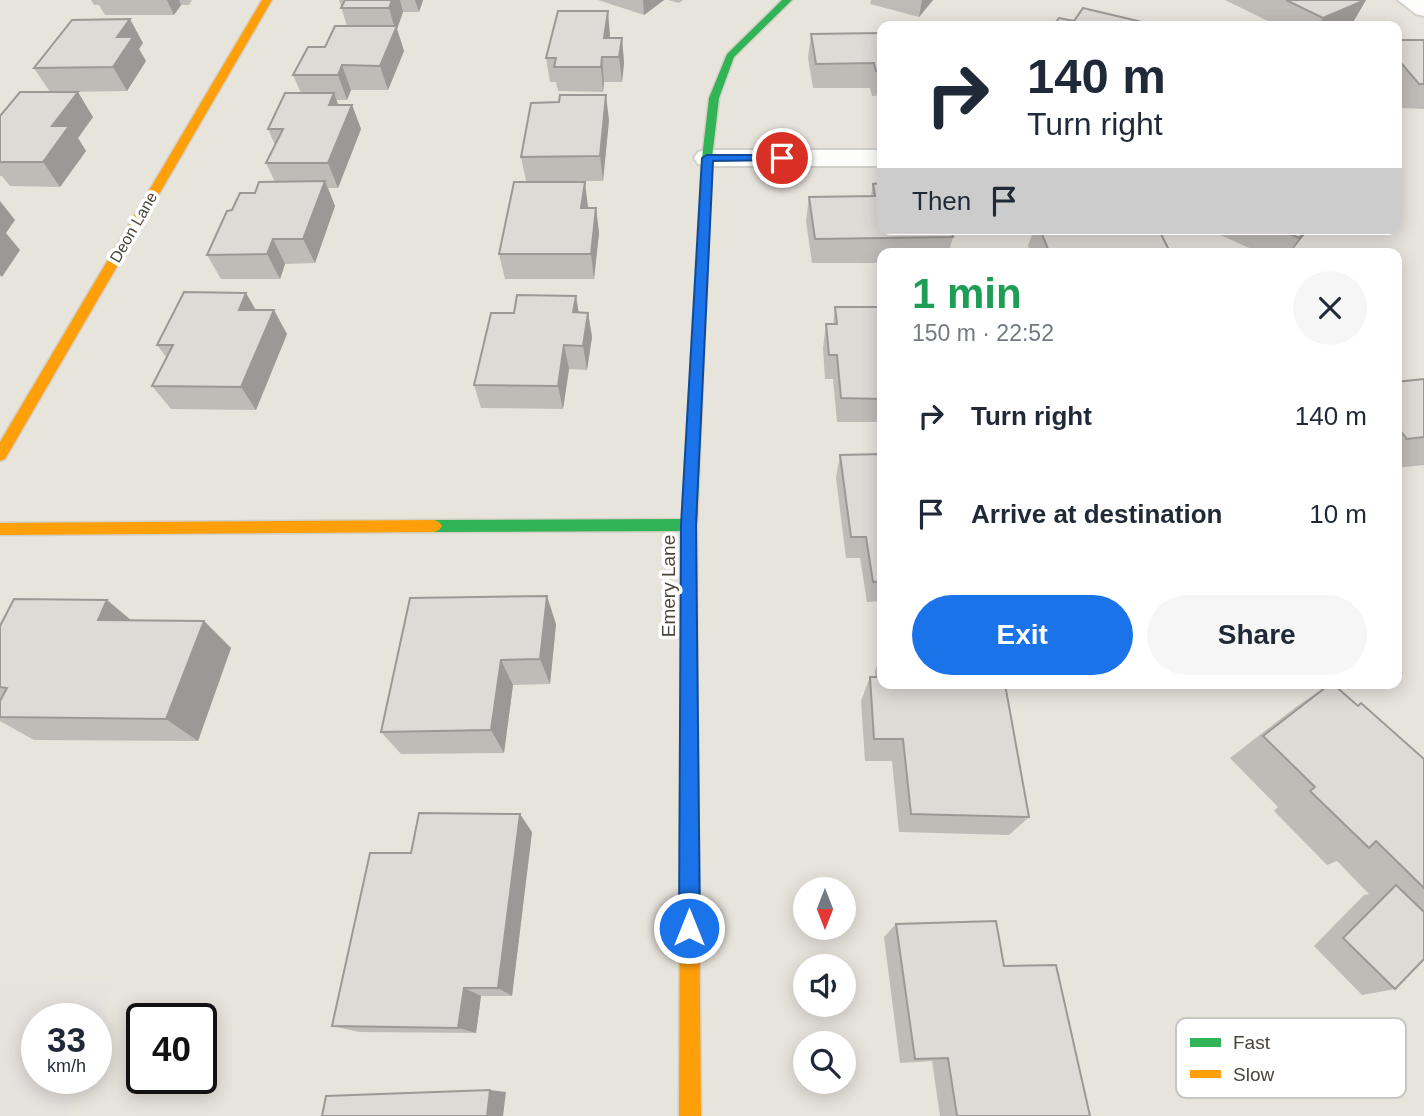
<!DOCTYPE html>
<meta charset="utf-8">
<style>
:root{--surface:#fff;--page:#f6f6f7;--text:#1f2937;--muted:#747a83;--accent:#1a73e8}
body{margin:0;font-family:Arial,sans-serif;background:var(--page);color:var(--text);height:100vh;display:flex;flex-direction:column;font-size:26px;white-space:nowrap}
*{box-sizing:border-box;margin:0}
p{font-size:23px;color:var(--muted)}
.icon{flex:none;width:38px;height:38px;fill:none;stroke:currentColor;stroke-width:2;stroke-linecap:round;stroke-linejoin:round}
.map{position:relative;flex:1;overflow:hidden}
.details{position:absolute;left:877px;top:248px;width:525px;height:441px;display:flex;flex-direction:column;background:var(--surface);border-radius:14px;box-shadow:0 4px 18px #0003}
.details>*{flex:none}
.top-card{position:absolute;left:877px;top:21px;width:525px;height:214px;border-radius:14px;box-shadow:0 4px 18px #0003;background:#fff;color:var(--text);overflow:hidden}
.needle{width:46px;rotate:180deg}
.controls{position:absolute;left:793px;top:877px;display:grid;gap:14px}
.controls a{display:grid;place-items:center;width:63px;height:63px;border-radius:50%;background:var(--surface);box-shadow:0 4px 18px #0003;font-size:35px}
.speed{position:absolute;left:21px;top:1003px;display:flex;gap:14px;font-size:35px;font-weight:700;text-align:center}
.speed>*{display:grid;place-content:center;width:91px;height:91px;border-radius:50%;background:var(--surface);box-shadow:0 4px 18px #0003;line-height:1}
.speed small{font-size:18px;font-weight:400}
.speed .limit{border:4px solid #111;border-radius:10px;background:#fff;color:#111}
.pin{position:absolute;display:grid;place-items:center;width:60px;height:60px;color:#fff;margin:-30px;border:4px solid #fff;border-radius:50%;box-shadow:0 2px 7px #0007}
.me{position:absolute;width:77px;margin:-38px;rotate:0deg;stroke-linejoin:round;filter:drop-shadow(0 0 5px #0008)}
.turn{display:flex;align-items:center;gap:24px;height:147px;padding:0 35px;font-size:32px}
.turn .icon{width:91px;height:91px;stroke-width:2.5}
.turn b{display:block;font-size:49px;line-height:60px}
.then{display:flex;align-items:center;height:66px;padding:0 35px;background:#0003;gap:14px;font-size:26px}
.round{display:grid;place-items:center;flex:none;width:74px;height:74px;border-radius:37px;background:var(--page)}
.overview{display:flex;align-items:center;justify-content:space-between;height:119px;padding:0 35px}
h1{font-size:42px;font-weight:700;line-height:52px;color:#1e9e55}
.button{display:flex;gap:14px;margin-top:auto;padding:14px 35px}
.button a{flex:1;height:80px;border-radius:42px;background:var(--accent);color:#fff;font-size:28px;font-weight:700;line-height:80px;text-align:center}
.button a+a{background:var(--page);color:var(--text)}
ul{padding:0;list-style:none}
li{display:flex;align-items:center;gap:21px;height:98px;padding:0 35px}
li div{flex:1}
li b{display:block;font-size:26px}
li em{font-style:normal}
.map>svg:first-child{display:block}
</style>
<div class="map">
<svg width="1424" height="1116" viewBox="0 0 1424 1116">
<rect width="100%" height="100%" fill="#f4f2ee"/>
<path fill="#e7e4dc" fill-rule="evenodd" d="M0 0H1424V1116H0ZM882 26H1396V229H882ZM882 254H1396V684H882ZM805 889H844V928H805ZM805 966H844V1004H805ZM37 1018H96V1078H37ZM142 1018H201V1078H142ZM805 1043H844V1082H805Z"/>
<polygon fill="#e6e3df" points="113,982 96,1030 96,1018 37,1018 37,1078 80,1078 67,1116 0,1116 0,983"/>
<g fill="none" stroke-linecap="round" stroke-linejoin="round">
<g stroke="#d2d0cb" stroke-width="4">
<g id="street">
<polygon points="1398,0 1424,0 1424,16 1416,14"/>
<polygon points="707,150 882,150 882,166 707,166 698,164 694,158 698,152"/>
</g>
</g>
<g stroke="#d3cfc5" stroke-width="3">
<polygon id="fast" points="782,0 792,0 734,57 719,98 712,158 697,525 697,650 695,655 689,658 683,655 681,650 681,531 434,532 429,530 426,526 429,522 434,520 682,519 702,158 709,98 727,54"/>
</g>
<g stroke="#d3cfc5" stroke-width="3">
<g id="slow">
<polygon points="262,0 272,0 5,459 0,461 0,442"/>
<polygon points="434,520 439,522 442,526 439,530 434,532 0,535 0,523"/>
<polygon points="689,642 695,645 697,650 701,1116 679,1116 681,650 683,645"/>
</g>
</g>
<use href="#street" fill="#fdfdfc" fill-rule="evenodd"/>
<use href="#fast" fill="#30b455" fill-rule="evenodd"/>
<use href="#slow" fill="#ff9f0a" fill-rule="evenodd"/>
</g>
<g fill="#bfbcb8">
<polygon points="91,0 192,0 189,5 181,5 174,15 105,15 99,5 94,5"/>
<polygon points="339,0 423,0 419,12 403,12 397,29 404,51 388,90 351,90 347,100 336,100 338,105 352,105 361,129 338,188 328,188 335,206 315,263 285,264 280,279 221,279 207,255 232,210 255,193 275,182 266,163 275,145 268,129 301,93 293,75 347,26"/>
<polygon points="598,0 664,0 644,15"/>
<polygon points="668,0 683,0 679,3"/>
<polygon points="871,0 933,0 919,17 870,4"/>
<polygon points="1225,0 1366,0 1352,24 1346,26 1278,26"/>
<polygon points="882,33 882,95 872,96 870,88 813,88 808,58 811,34"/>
<polygon points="610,35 610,38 622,38 624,63 622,82 604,82 603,92 558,91 556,82 550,82 546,58"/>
<polygon points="1396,40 1424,40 1424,109 1402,108 1396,101"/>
<polygon points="143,43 139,49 146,61 127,91 64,92 93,117 78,138 86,151 60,187 10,186 2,176 0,176 0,116 50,92 34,68"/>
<polygon points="609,120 603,181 526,181 521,157"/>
<polygon points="873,184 953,237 948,254 882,254 882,263 812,263 806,221 809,197 871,196"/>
<polygon points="588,208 596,208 599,233 594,279 505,279 499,254"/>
<polygon points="1034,229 1108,229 1110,233 1171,254 1031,254 1028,246"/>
<polygon points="1212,229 1309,229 1289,254 1263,254 1211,231"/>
<polygon points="835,307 882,307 882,422 837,422 833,379 825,379 823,348 826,324 833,324"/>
<polygon points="256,310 287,334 256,410 171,409 152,386 167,358 157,345"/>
<polygon points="578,312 588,313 592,337 587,370 569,369 563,409 481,408 474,385"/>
<polygon points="1424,379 1424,465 1396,468 1396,382"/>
<polygon points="882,454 882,601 867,602 860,558 846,558 836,478 840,455"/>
<polygon points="107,600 131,620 204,621 231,648 198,741 34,740 0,721 0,626"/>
<polygon points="556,624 550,684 513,685 504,753 401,754 381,732"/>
<polygon points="882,651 882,684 1029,817 1009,835 899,832 892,761 865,761 861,701 870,677 875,677 875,671"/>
<polygon points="1330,684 1424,759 1424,959 1395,989 1362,995 1314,946 1364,895 1369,894 1337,861 1327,865 1274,811 1278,807 1230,758 1296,707"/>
<polygon points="532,832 512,996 481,996 476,1033 359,1032 332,1026 411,853"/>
<polygon points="896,924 1004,966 1090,1116 940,1116 932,1061 900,1063 884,937"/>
</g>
<g fill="#9b9996">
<polygon points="167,0 179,0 181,5 174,15"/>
<polygon points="392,0 400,0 403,12 397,29 404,51 388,90 380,66 395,29 389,8"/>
<polygon points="415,0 423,0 419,12"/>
<polygon points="643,0 664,0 644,15"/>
<polygon points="922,0 933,0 919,17"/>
<polygon points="1366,0 1352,24 1346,26 1318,26 1323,18"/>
<polygon points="608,11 610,35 607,57 604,38"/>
<polygon points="130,19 143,43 139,49 146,61 127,91 113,67 117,37"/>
<polygon points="622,38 624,63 622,82 619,57"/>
<polygon points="602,57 604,82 603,92 601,67"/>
<polygon points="342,65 351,90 347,100 338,75"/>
<polygon points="78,92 93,117 78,138 86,151 60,187 43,162 52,126"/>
<polygon points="334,93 343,118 329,105"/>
<polygon points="606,95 609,120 603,181 600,156"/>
<polygon points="352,105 361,129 338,188 328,163"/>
<polygon points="325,181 335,206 315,263 303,239"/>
<polygon points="585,182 588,207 585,233 581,208"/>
<polygon points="0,201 15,220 6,233 20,250 2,277 0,275"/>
<polygon points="596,208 599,233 594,279 591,254"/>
<polygon points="1306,229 1309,229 1289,254 1288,254"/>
<polygon points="273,239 285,264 280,279 267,254"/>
<polygon points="246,293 260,317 239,310"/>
<polygon points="576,296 580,320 573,312"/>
<polygon points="274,310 287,334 256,410 241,387"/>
<polygon points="588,313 592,337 587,370 583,346"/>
<polygon points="564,345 569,369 563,409 558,386"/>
<polygon points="547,596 556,624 550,684 540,659"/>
<polygon points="107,600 140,628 98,620"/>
<polygon points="204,621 231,648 198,741 166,719"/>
<polygon points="501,660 513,685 504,753 491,730"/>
<polygon points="520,814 532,832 512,996 498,988"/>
<polygon points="464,988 481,996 476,1033 458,1028"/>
<polygon points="490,1090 506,1092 503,1116 487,1116"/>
</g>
<g fill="#dedbd6" stroke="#9b9996" stroke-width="2">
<polygon points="345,0 392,0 389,8 341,8"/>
<polygon points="1286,0 1365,0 1323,18"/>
<polygon points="1083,8 1159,26 1053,26 1059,18 1074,21"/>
<polygon points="558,11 608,11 604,38 622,38 619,57 602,57 601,67 554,67 556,58 546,58"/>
<polygon points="130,19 117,37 133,37 113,67 34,68 72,20"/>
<polygon points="335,26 397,26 380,66 342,65 338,75 293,75 308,47 325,47"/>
<polygon points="882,33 882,71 876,71 874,63 816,64 811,34"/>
<polygon points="1396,40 1424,40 1424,84 1419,84 1396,57"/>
<polygon points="20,92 78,92 52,126 69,126 43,162 0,162 0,116"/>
<polygon points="285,93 334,93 329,105 352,105 328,163 266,163 283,129 268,129"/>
<polygon points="560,95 606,95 600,156 521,157 531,103 559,102"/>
<polygon points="325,181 303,239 273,239 267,254 207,255 227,211 232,210 240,193 255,193 259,182"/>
<polygon points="514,182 585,182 581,208 596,208 591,254 499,254"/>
<polygon points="882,183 882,229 951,229 953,237 815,239 809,197 875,196 873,184"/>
<polygon points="1040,229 1108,229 1110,233 1160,232 1171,254 1050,254"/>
<polygon points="1279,229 1306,229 1299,238"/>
<polygon points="184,292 246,293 239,310 274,310 241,387 152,386 173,345 157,345"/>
<polygon points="517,295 576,296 573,312 588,313 583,346 564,345 558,386 474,385 491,313 514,313"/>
<polygon points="835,307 882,307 882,399 841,398 837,355 829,355 826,324 837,324"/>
<polygon points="1424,379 1424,437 1407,439 1396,425 1396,382"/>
<polygon points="882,454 882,581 873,582 866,537 851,537 840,455"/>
<polygon points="547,596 540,659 501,660 491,730 381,732 410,598"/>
<polygon points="14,599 107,600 98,620 204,621 166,719 0,717 0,701 7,688 0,687 0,626"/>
<polygon points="870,677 882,677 882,684 1005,684 1029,817 911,814 903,739 874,739"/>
<polygon points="1330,684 1333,684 1358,706 1361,703 1424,759 1424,888 1376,841 1369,848 1310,791 1315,787 1263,736"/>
<polygon points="419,813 520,814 498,988 464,988 458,1028 332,1026 370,853 411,853"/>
<polygon points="1396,885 1424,912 1424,959 1395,989 1343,938"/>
<polygon points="996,921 1004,966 1056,965 1090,1116 957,1116 948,1058 915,1059 896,924"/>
<polygon points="490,1090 487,1116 322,1116 326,1096"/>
</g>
<polygon fill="#1a73e8" stroke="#114b97" stroke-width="2" points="782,155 786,156 786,160 713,161 696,525 700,928 697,935 689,938 682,935 679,928 681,525 702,158 707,155"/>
<g text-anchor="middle" stroke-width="7" stroke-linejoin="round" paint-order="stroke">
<g font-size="16" fill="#4b4439" stroke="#fff">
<text transform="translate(133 227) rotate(-60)" y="6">Deon Lane</text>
</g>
<g font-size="19" fill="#4b4439" stroke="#fff">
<text transform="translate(668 586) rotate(-90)" y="7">Emery Lane</text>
</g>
</g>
<rect x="1176" y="1018" width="230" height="80" rx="10" fill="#fff" stroke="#c9c7c4" stroke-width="2"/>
<rect x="1190" y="1038" width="31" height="9" fill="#30b455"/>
<rect x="1190" y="1070" width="31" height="8" fill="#ff9f0a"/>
<g font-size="19" fill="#4b4439">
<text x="1233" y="1049">Fast</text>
<text x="1233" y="1081">Slow</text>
</g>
</svg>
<div class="controls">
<a><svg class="needle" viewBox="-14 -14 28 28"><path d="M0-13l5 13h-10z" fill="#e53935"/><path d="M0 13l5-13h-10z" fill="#747a83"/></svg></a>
<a><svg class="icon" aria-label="sound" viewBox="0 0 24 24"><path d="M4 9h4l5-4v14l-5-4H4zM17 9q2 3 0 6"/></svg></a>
<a><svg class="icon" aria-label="search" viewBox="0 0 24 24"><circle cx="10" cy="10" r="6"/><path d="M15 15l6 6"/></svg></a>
</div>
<div class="speed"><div>33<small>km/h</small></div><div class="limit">40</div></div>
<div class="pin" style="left:782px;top:158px;background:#d93025"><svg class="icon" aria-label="arrive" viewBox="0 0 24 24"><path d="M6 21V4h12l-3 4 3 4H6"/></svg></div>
<svg class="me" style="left:689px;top:928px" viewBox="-20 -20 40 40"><circle r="17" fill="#1a73e8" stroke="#fff" stroke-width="3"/><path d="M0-11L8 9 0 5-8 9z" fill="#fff"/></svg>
<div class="top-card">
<div class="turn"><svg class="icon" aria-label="right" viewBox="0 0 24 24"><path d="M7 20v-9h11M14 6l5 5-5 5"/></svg><div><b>140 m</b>Turn right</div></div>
<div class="then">Then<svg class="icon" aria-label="arrive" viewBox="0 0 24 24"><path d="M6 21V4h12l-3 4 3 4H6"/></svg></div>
</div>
<section class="details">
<div class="overview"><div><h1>1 min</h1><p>150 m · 22:52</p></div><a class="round"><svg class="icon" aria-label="close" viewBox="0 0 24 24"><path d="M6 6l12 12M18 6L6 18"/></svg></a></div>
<ul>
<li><svg class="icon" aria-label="right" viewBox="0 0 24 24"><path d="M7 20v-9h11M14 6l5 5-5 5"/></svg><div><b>Turn right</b></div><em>140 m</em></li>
<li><svg class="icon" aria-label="arrive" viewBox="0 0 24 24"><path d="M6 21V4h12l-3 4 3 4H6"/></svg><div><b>Arrive at destination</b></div><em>10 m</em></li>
</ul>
<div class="button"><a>Exit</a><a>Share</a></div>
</section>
</div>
